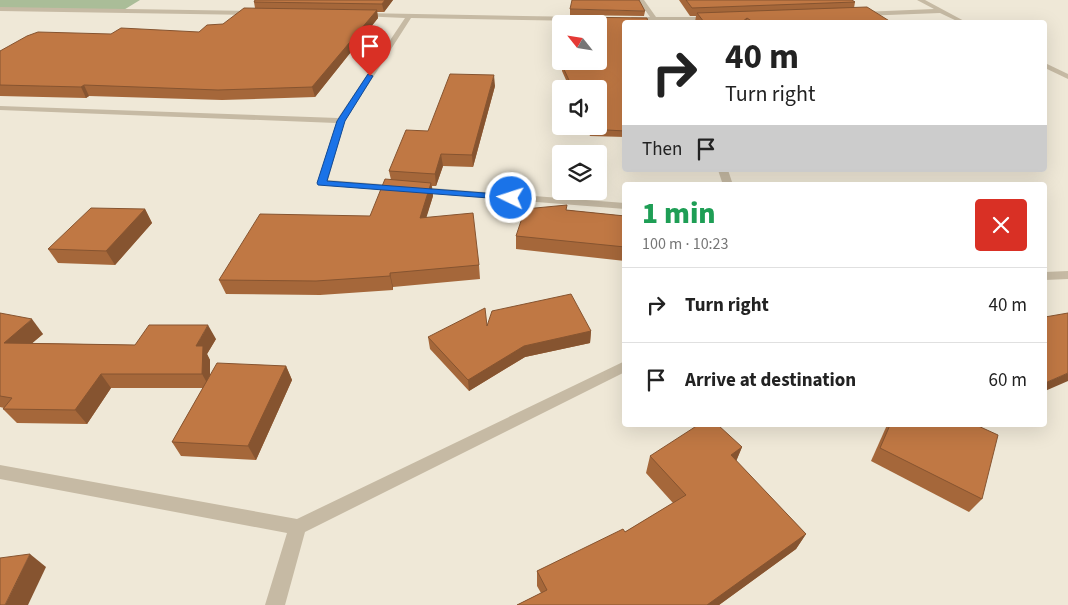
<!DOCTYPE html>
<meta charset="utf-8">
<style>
:root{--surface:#fff;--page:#f6f6f6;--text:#222;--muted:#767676;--line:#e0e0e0}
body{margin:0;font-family:"Source Sans 3",sans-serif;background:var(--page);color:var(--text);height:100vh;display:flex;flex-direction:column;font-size:19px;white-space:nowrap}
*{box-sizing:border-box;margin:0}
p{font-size:16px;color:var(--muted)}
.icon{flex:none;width:28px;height:28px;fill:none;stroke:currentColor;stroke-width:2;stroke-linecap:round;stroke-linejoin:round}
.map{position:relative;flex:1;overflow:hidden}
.drawer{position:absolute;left:622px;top:182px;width:425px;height:245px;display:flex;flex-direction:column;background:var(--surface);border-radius:5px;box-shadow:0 5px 20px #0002}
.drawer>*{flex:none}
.top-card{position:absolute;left:622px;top:20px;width:425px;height:152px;border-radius:5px;box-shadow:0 5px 20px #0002;background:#fff;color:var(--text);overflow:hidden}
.needle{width:32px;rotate:300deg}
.fabs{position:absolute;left:552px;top:15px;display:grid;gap:10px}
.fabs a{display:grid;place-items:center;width:55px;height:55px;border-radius:5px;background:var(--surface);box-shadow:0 5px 20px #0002;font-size:25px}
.pin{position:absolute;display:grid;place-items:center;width:42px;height:42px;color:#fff;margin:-51px -21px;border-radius:50% 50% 50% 0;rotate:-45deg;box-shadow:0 0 5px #0007}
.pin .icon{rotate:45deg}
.me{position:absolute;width:55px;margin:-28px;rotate:274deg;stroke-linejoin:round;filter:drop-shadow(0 0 4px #0008)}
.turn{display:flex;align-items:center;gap:18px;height:105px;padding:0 20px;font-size:22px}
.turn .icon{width:65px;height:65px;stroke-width:2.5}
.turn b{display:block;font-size:35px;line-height:42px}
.then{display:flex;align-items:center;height:48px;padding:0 20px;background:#0003;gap:10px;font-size:19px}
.round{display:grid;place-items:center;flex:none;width:52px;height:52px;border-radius:5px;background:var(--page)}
.headline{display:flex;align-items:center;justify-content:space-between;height:85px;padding:0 20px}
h1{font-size:30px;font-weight:800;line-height:38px;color:#1e9e55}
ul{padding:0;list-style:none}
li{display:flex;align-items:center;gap:15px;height:75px;padding:0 20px;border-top:1px solid var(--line)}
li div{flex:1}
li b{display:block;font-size:19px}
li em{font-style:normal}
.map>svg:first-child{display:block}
</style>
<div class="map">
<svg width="1068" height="605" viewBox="0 0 1068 605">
<rect width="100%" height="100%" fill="#efe8d7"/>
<polygon fill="#aabd98" points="0,0 140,0 122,11 0,10"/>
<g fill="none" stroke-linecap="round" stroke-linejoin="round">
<g fill="#c6baa4" fill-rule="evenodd">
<polygon points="638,0 644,0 656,17 712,17 715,19 712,21 658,21 659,22 630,20 629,19 632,17 650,17"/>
<polygon points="917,0 925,0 966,22 959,22 940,13 862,16 859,14 862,12 934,9"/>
<polygon points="0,7 254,11 257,13 254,15 0,11"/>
<polygon points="362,13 584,17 587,19 584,21 411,18 345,121 328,180 625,203 625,209 319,185 317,183 336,123 0,110 0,106 338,118 405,18 360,16"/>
<polygon points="1045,63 1068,74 1068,79 1045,68"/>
<polygon points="718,170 728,170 733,185 723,185"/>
<polygon points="1068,271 1068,279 1045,280 1045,272"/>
<polygon points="625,361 625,372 305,532 285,605 265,605 287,533 0,479 0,465 297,519"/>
</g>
</g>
<g fill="#a5673a">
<polygon points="255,0 393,0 384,12 377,12 378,18 315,97 222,100 89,96 86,98 0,96 0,51 111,34 199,32 223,24 255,8 254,2"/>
<polygon points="679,0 852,0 855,2 854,8 891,22 695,22 696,16 690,16"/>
<polygon points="570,9 645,11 644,16 570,15"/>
<polygon points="625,22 625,137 590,136 586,126 599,126 599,89 570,89 562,71 562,65"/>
<polygon points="495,86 473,167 443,166 436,186 432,186 433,196 426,217 479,265 480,279 393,287 393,290 320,295 226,294 219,280 370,216 391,180 389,171 428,131"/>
<polygon points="145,209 152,223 115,265 58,263 48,249"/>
<polygon points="566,210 625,216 625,261 516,249 516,236"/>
<polygon points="0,313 43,334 32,343 135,345 216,339 207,354 210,360 210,375 286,366 292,380 256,460 181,456 172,442 203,388 111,388 87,424 17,423 3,409 4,408 0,407"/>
<polygon points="591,331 590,343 525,357 469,391 430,349 428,337"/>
<polygon points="887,425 976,425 982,499 969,512 871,461"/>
<polygon points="742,447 736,461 806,534 796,549 719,605 517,605 541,593 537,586 537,571 625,532 673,503 646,473 650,456"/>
</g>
<g fill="#865430">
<polygon points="385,0 393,0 384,12 382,4"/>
<polygon points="377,10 378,18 315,97 312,87"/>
<polygon points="747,18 746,22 742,22"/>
<polygon points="494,75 495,86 473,167 472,155"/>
<polygon points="84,85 89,96 86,98 81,87"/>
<polygon points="441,154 443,166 436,186 435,174"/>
<polygon points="431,183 433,196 422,232 420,218"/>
<polygon points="145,209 152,223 115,265 106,251"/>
<polygon points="390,273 393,287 393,290 390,276"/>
<polygon points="32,319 43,334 16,357 4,343"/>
<polygon points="208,325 216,339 207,354 210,360 210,388 202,374 196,346"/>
<polygon points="591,331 590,343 525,357 469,391 468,380 524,346"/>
<polygon points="286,366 292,380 256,460 248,446"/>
<polygon points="1068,373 1068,381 1045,391 1045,383"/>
<polygon points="101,374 111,388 87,424 75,410"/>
<polygon points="742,447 735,464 731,455"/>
<polygon points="806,534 796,549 719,605 707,605"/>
<polygon points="30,554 46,567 28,605 5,605"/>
</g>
<g fill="#c07844" stroke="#865430">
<polygon points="255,0 385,0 382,4 254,2"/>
<polygon points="572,0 639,0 645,11 570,9"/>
<polygon points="686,0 852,0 855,2 692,8"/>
<polygon points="867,7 891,22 753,22 747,18 742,22 704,22 697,13"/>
<polygon points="244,8 377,10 312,87 218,90 84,85 81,87 0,85 0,51 27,36 38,32 111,34 121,28 199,32 207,25 223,24"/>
<polygon points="569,17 647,18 648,22 625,22 625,131 590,129 589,126 599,126 599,89 573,89 562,65 563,61 599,61 599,24 568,24"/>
<polygon points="450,74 494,75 472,155 441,154 435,174 389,171 406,130 428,131"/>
<polygon points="385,179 431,183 420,218 473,213 479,265 390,273 390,276 316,281 219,280 260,214 370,216"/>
<polygon points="567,205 566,210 625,216 625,247 516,236 525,209"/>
<polygon points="91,208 145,209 106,251 48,249"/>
<polygon points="571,294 591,331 524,346 468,380 428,337 485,308 487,326 492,311"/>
<polygon points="0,313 32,319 4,343 135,345 149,325 208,325 196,346 203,346 202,374 101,374 75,410 3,409 12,398 0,396"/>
<polygon points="1068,313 1068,373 1045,383 1045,317"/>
<polygon points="217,363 286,366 248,446 172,442"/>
<polygon points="698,425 718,425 742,447 731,455 806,534 707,605 517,605 547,590 537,571 623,529 625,532 686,495 650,456"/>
<polygon points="890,425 976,425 998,435 982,499 880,448"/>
<polygon points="30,554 5,605 0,605 0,558"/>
</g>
<polygon fill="#1a73e8" stroke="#114b97" points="368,74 373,76 345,121 327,181 511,195 516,198 515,200 318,185 317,183 337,121"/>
</svg>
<div class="fabs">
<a><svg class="needle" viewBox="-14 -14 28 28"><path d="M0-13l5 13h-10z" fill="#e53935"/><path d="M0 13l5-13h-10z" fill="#767676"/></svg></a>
<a><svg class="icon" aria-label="sound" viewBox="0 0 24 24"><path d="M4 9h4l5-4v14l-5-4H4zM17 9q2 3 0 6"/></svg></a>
<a><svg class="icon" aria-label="layers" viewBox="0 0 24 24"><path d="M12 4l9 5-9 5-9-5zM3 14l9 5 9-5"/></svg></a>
</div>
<div class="pin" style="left:370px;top:76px;background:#d93025"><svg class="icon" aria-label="arrive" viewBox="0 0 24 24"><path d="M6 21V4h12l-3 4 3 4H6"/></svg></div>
<svg class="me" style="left:511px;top:198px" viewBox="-20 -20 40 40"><circle r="17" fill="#1a73e8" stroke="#fff" stroke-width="3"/><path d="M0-11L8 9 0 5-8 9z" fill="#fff"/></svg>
<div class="top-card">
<div class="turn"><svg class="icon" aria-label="right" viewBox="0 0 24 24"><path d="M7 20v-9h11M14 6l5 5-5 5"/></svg><div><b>40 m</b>Turn right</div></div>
<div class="then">Then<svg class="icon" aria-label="arrive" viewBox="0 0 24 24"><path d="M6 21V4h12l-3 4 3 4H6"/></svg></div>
</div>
<section class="drawer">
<div class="headline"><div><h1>1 min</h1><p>100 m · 10:23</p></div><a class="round" style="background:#d93025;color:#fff"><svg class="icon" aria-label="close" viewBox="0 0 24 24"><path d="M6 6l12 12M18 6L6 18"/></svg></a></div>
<ul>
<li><svg class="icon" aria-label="right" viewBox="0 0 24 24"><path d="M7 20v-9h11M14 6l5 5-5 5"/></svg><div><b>Turn right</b></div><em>40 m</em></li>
<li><svg class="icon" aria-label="arrive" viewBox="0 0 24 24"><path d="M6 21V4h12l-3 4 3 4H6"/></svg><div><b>Arrive at destination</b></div><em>60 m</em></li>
</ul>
</section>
</div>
